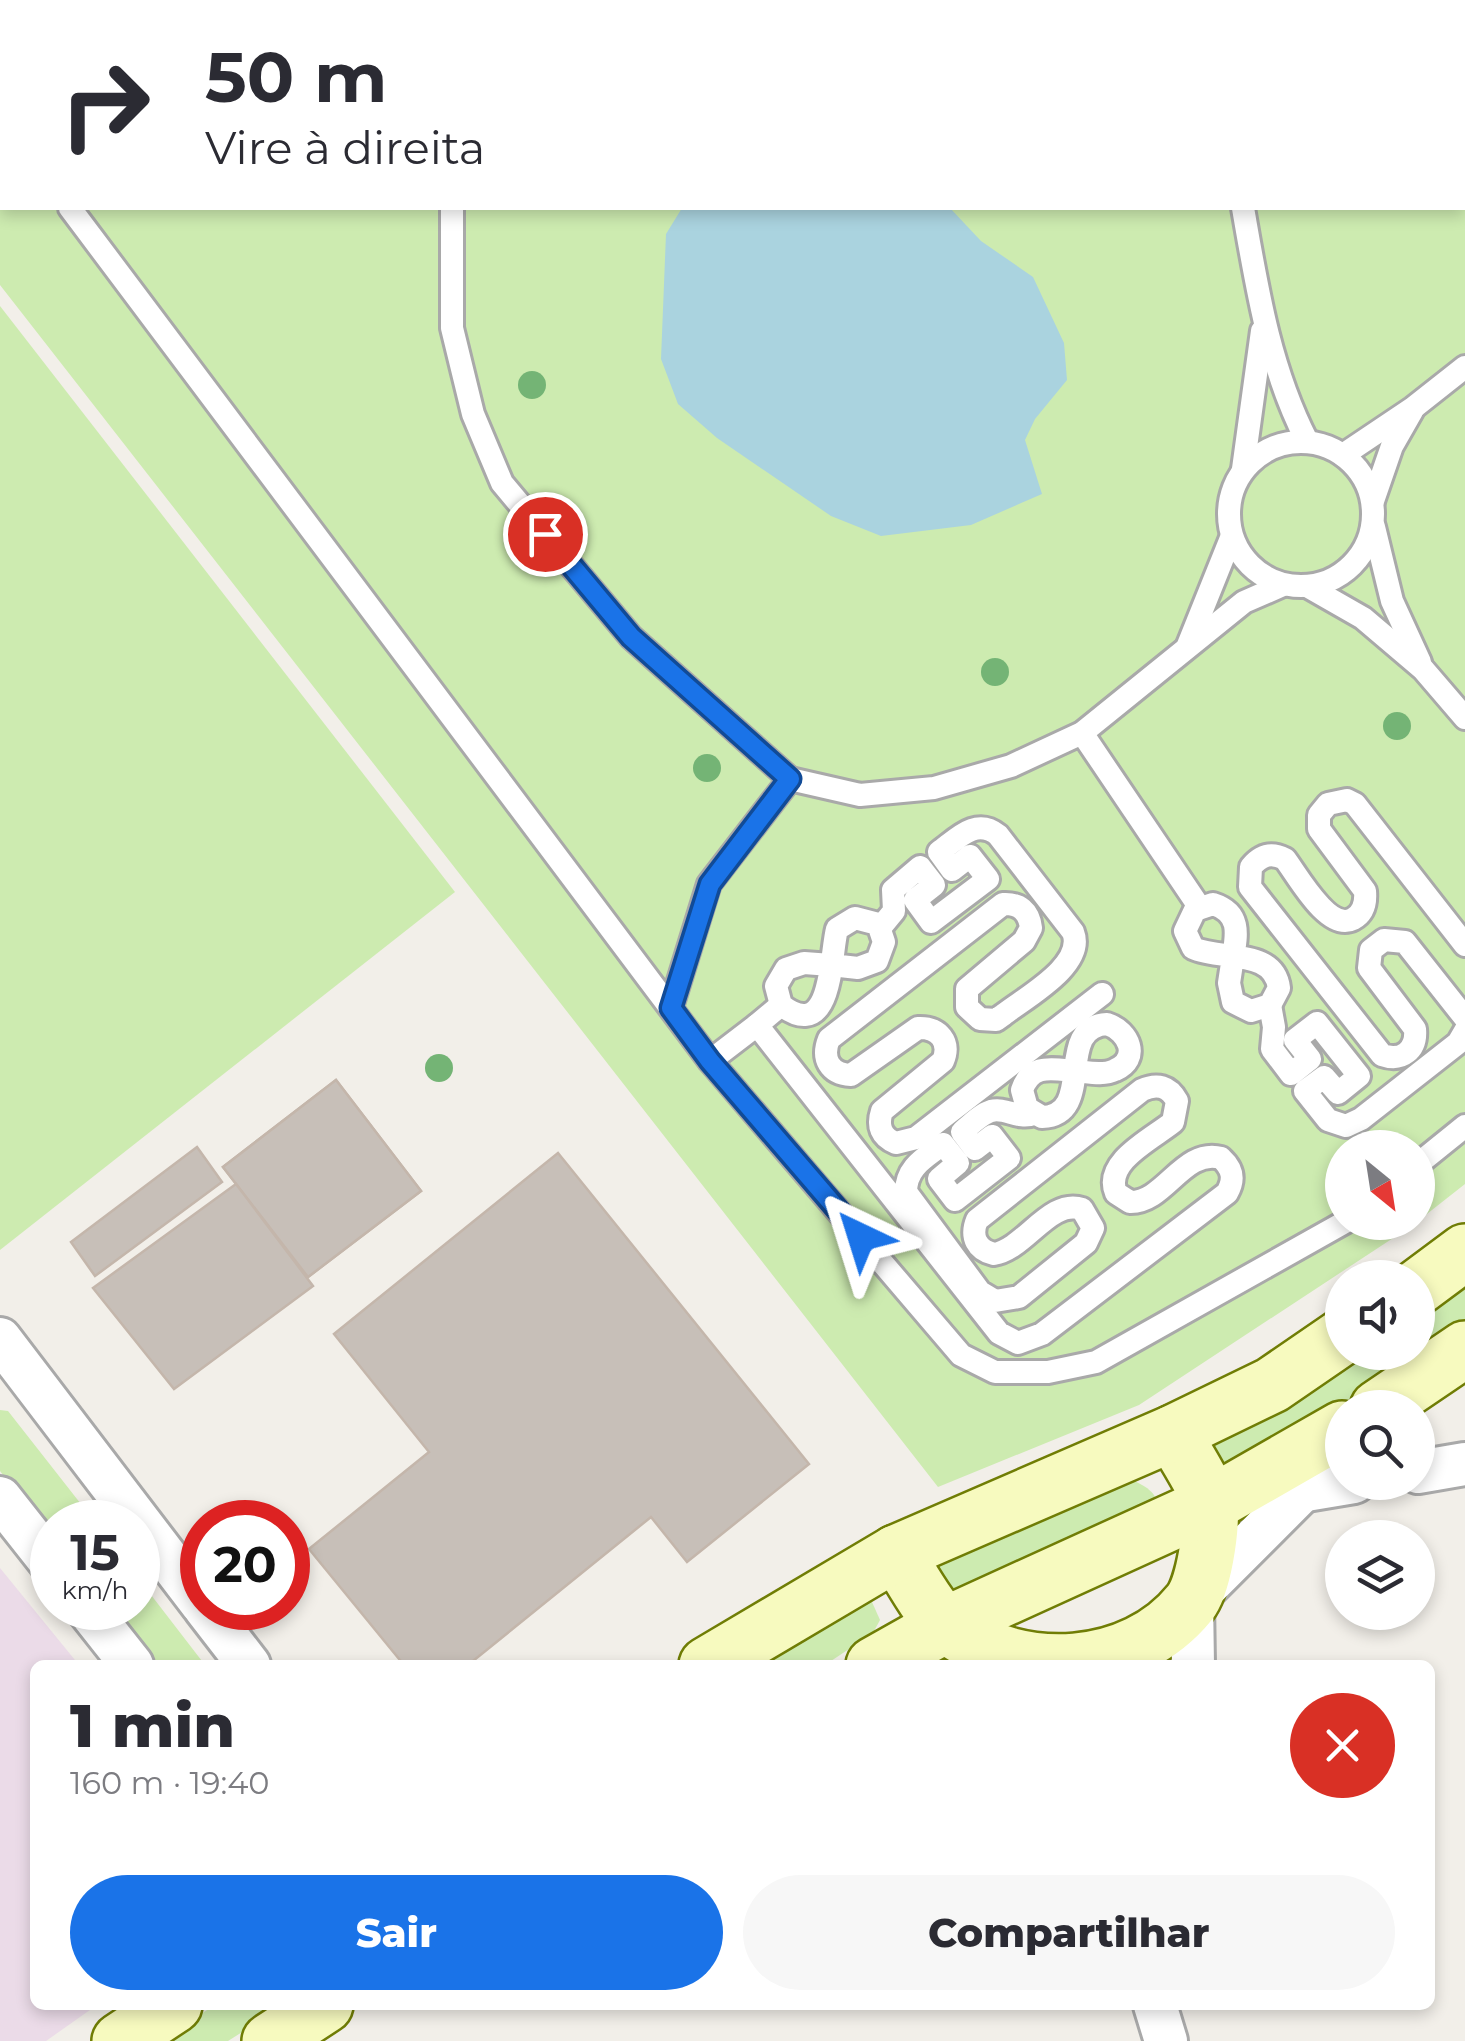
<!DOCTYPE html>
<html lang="pt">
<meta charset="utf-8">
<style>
:root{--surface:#fff;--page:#f7f7f7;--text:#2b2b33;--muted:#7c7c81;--accent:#1a73e8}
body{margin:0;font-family:Montserrat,sans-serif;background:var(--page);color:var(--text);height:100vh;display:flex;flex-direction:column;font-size:38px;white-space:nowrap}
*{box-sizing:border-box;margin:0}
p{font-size:32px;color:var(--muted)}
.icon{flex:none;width:55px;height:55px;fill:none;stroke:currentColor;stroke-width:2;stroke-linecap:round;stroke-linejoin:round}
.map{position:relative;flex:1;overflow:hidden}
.details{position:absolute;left:30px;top:1660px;width:1405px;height:350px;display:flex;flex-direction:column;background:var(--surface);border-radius:15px;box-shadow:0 5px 15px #0003}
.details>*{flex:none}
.banner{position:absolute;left:0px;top:0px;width:1465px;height:210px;box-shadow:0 5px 15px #0003;background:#fff;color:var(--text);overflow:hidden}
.needle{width:65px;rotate:150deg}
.tools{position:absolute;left:1325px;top:1130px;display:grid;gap:20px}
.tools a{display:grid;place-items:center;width:110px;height:110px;border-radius:50%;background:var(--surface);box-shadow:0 5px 15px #0003;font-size:50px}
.speed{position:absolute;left:30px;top:1500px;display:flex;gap:20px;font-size:50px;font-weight:700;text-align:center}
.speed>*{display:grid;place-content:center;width:130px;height:130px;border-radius:50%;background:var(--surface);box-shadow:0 5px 15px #0003;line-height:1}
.speed small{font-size:25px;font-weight:400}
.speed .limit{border:15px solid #d22;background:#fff;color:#111}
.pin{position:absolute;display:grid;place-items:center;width:85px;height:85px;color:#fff;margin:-42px;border:5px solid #fff;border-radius:50%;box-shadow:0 2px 10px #0007}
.me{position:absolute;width:110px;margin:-55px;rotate:319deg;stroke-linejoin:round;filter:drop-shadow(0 0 8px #0008)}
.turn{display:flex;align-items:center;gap:35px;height:210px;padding:0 40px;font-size:45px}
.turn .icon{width:130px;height:130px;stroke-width:2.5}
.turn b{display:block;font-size:70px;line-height:85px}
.round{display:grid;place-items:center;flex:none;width:105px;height:105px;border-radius:52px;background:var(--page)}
.headline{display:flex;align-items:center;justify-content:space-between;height:170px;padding:0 40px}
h1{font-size:60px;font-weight:800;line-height:75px}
.action{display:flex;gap:20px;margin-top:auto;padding:20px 40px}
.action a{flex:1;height:115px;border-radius:60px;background:var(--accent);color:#fff;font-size:40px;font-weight:800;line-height:115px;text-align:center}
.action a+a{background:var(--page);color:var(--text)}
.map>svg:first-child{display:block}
</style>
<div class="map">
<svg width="1465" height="2041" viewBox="0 0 1465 2041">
<rect width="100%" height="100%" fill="#f2efe9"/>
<polygon fill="#ebdbe8" points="0,1568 79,1665 35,1665 35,2005 97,2005 46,2041 0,2041"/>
<g fill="#cdebb0" fill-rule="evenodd">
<path d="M0 0H1465V1184L1418 1221V1148H1342V1222L1416 1223 1139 1405 938 1487 0 285ZM2 2H1462V208H2Z"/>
<polygon points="0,306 455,892 0,1250"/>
<path d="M1465 1274V1326C1393 1382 1313 1427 1234 1473L1210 1461 1216 1440 1355 1353 1418 1352V1308Z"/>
<polygon points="0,1410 8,1411 95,1522 52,1522 52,1538 0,1471"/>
<path d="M1127 1478C1146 1486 1157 1491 1160 1512L951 1602 930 1557Z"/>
<polygon points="138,1578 205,1665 152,1665 107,1608 138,1608"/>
<polygon points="859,1593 872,1602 880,1620 873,1633 825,1665 719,1665"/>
<polygon points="215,2005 285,2005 228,2041 158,2041"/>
</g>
<polygon fill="#aad3df" points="682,208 950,208 981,241 1033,277 1064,343 1067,380 1035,419 1025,440 1042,494 971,525 881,536 831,516 717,438 678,404 661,359 666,234"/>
<g fill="#c7bfb8" stroke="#c4b6ab" stroke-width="2.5" fill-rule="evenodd">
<path d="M336 1080 421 1191 308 1277 223 1167ZM329 1129 373 1186 315 1231 271 1174Z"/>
<polygon points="336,1080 421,1191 308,1277 223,1167"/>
<polygon points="197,1147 222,1182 95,1276 71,1242"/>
<polygon points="558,1153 809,1464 687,1562 651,1517 468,1665 404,1665 309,1549 429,1452 334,1334"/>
<polygon points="236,1184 313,1286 174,1389 93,1288"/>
</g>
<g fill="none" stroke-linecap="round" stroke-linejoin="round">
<g stroke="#a9a9a9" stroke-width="28">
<g id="service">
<polyline points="451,0 451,2"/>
<polyline points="1205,0 1206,2"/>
<polyline points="1404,0 1406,2"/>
<polyline points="264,2 267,0"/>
<polyline points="1240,2 1243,0"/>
<polyline points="1462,67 1465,70"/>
<polyline points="0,111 2,114"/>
<polyline points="70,208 710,1061 961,1355 995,1372 1048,1372 1096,1362 1345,1222"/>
<polyline points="452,208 452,328 473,414 502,483 631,637 790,779"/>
<path d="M1243 208C1257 288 1269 367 1307 441"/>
<circle cx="1301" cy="514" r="72"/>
<polyline points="1343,455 1413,408 1465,367"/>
<polyline points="1243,469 1262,331"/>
<polyline points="1373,501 1392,446 1412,411"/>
<polyline points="1374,527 1392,601 1420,662"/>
<polyline points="1307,586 1363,618 1423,669 1465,718"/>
<polyline points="1188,645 1231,538"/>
<polyline points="1082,733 1200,908"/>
<path d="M880 928 894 911 893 890 920 867 934 885 915 900 931 922 988 879 970 856 952 870 939 852C957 839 976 817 998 835L1073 932C1086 965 1026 997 1003 1015L996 1020 980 1019 967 1007V989L1024 941 1031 928C1029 911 1019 903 1003 904L829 1039C821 1059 830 1074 851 1075L918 1028C939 1027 951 1042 943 1061L882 1111C877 1126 881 1137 896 1143L916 1138 1102 994"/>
<path d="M1465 945 1355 804 1347 800 1328 804 1319 815V829L1365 891C1366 902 1364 913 1353 919 1328 932 1298 876 1285 859 1271 852 1261 855 1251 867L1250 887 1382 1055C1402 1062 1417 1050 1415 1029L1369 968 1371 950 1384 940 1405 942 1465 1018"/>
<path d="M1233 957 1229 983 1233 1002 1251 1011 1270 1005 1279 988C1274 948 1221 961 1193 948L1185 931 1195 910 1213 904C1241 913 1237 934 1233 957"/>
<path d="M831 965 858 968 877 961 884 942 878 924 855 918 837 929C830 955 833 1045 781 1005L776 986 786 969 804 963 831 965"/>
<path d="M781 1005 757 1025 999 1333 1018 1343 1042 1334 1227 1193C1235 1179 1233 1169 1221 1158 1183 1148 1165 1203 1130 1202L1116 1193C1103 1162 1152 1139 1173 1122L1177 1101C1169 1086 1157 1083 1142 1090L977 1220C970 1237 977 1250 994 1254 1025 1249 1050 1198 1082 1209L1093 1228 1086 1243 1019 1297 995 1301 980 1292 906 1192C906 1167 925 1158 943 1144L958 1163 939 1179 955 1200 1009 1158 992 1136 975 1149 962 1132C970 1125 981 1114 991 1111 1006 1107 1018 1120 1034 1114"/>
<polyline points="1270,1005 1274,1027 1272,1049 1291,1074 1310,1059 1295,1040 1317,1023 1359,1076 1338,1093 1324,1077 1305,1091 1328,1120 1346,1126 1361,1119 1458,1043 1465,1031"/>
<polyline points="671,1007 709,884 790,779 860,795 934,788 1011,766 1082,733 1244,602 1283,585"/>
<polyline points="710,1061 757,1025"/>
<path d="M1075 1071C1088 1072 1103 1076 1115 1070 1141 1059 1129 1031 1107 1024 1053 1027 1097 1115 1042 1117L1027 1108 1022 1090C1031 1063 1052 1069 1075 1071"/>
<polyline points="1418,1164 1465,1126"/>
</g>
</g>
<g stroke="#a9a9a9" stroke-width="48">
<g id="minor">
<polyline points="0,1339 202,1604"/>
<polyline points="1418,1472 1465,1464"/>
<polyline points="1276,1495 1354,1482"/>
<polyline points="0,1498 52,1564"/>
<polyline points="87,1608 132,1665"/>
<polyline points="205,1608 249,1665"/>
<polyline points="1193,1665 1192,1601 1302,1491"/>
<polyline points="1155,2005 1166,2041"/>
</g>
</g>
<g stroke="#707d05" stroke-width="60">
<g id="secondary">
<polyline points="1418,1287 1465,1252"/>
<polyline points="1378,1408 1465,1349"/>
<path d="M896 1553C910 1574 930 1614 949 1627 1020 1679 1133 1674 1190 1603 1204 1585 1212 1530 1210 1507 1209 1489 1182 1451 1173 1433"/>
<polyline points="707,1665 896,1553 1173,1433 1272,1385 1342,1337"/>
<polyline points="874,1665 945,1625 1211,1504 1342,1429"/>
<polyline points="120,2041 174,2005"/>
<polyline points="270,2041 325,2005"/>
</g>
</g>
<use href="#service" stroke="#fff" stroke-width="22"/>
<use href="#minor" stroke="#fff" stroke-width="42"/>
<use href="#secondary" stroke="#f7fabf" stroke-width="55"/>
</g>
<g fill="#74b475">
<circle cx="532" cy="385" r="14"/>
<circle cx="995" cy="672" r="14"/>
<circle cx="1397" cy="726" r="14"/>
<circle cx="707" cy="768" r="14"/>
<circle cx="439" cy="1068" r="14"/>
</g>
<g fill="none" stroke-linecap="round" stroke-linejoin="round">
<g stroke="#114b97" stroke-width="25">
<polyline id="route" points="545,534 631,637 790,779 710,884 671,1008 710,1061 861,1237"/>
</g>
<use href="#route" stroke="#1a73e8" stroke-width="18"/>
</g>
</svg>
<div class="tools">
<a><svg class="needle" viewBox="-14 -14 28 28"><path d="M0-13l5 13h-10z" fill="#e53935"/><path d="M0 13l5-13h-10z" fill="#7c7c81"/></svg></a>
<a><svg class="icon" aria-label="sound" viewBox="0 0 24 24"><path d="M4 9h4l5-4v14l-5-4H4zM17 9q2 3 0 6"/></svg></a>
<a><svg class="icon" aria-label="search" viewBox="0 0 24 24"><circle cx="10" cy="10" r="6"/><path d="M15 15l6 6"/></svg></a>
<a><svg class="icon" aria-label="layers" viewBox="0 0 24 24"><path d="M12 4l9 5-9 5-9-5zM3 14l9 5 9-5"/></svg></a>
</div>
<div class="speed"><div>15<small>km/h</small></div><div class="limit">20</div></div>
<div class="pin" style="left:545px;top:534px;background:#d93025"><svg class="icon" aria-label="arrive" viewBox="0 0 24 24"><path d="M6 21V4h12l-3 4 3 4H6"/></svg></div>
<svg class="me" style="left:861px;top:1237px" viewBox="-20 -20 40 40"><path d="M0-17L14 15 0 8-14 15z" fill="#1a73e8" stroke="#fff" stroke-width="4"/></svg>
<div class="banner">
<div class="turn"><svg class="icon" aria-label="right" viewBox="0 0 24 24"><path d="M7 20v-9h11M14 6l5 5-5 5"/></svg><div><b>50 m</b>Vire à direita</div></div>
</div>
<section class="details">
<div class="headline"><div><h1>1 min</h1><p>160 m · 19:40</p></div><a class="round" style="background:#d93025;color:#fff"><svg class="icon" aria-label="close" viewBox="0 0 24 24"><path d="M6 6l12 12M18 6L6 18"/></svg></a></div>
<div class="action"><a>Sair</a><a>Compartilhar</a></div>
</section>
</div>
